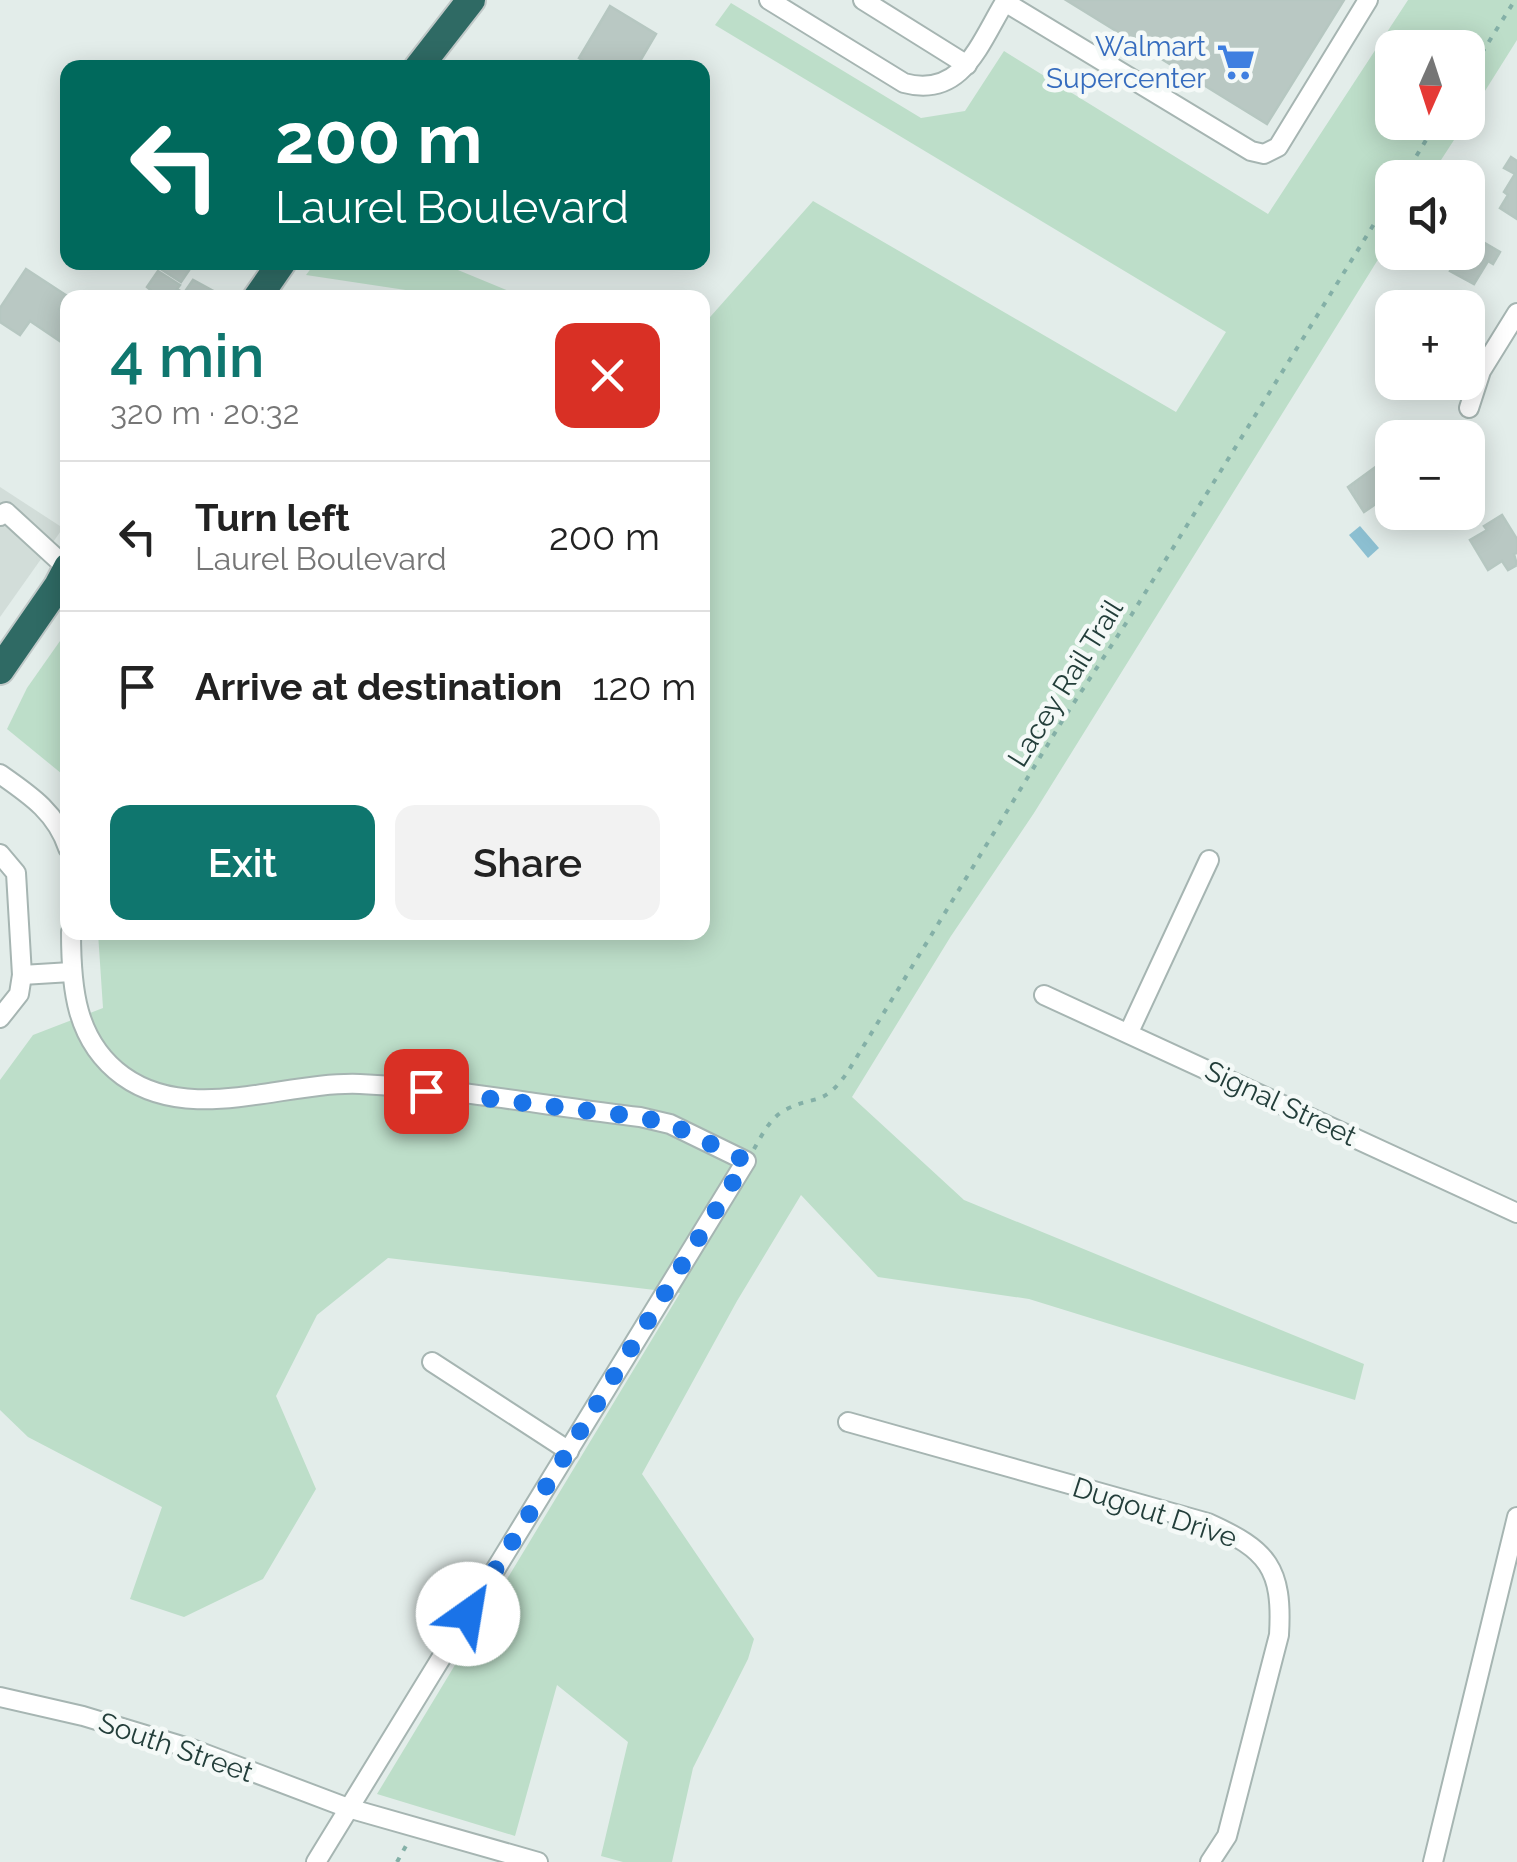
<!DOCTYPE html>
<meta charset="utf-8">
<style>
:root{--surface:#fff;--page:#f2f2f2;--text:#222;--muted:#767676;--line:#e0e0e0;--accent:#0f766e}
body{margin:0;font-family:Raleway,sans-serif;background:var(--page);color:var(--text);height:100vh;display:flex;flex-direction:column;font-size:38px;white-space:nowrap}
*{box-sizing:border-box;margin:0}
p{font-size:32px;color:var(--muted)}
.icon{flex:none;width:55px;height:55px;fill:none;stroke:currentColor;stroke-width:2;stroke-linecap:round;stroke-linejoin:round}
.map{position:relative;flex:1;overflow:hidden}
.sheet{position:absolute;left:60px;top:290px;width:650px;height:650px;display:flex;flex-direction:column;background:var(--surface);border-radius:20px;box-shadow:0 5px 25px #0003}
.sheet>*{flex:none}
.hud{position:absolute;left:60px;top:60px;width:650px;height:210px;border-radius:20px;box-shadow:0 5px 25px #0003;background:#00695c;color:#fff;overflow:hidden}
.needle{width:65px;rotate:183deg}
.buttons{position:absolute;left:1375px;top:30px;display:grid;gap:20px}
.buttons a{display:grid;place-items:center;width:110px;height:110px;border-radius:20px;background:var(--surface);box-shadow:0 5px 25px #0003;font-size:50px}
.pin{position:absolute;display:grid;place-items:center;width:85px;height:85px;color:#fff;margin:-42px;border-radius:20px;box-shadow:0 5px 15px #0006}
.me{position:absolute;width:110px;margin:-55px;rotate:32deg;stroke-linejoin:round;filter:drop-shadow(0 0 8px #0008)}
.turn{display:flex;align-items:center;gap:35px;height:210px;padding:0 50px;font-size:45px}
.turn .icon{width:130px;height:130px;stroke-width:2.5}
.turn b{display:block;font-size:70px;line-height:85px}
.round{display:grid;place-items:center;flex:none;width:105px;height:105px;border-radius:20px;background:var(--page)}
.summary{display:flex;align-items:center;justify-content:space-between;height:170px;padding:0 50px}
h1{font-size:60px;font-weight:600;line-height:75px;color:var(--accent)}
.action{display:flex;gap:20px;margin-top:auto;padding:20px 50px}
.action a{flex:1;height:115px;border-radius:20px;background:var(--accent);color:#fff;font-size:40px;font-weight:600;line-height:115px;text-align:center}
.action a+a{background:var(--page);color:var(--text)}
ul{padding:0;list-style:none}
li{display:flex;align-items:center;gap:30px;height:150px;padding:0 50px;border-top:2px solid var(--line)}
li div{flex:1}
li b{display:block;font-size:38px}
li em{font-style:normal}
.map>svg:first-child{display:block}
</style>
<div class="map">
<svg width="1517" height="1862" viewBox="0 0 1517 1862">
<rect width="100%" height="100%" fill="#e3edea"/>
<polygon fill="#d2ddd9" points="0,487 63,528 0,617"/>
<g fill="#bddec9">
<polygon points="1408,0 1517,0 1517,40 1468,118 1468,48 1392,48 1392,122 1465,123 1430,177 1392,178 1392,237 1034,813 951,936 852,1097 964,1200 1364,1364 1355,1400 1029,1299 878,1277 801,1195 737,1301 642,1474 754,1639 748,1659 693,1768 672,1862 623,1862 601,1856 628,1742 557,1685 515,1836 377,1794 680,1293 388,1258 317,1315 276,1396 316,1489 263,1579 184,1617 130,1599 162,1507 28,1437 0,1410 0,1080 33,1035 103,1008 98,933 702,932 703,325 813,201 1176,412 1226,332 715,25 731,3 921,118 965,111 1004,51 1268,214"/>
<polygon points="315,263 441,263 523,297 452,297 306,275"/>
<polygon points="67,631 67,778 7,729 27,688"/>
</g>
<polygon fill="#8cbfd1" points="1360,526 1379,548 1368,558 1349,535"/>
<g fill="#b9c8c3" stroke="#b6c7c1" stroke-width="2.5">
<polygon points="1066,0 1344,0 1267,124"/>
<polygon points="610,6 656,34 636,68 595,68 579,58"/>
<polygon points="1511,157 1517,161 1517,219 1500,208 1508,195 1504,192 1515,174 1504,168"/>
<polygon points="1471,235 1500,252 1493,264 1488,261 1474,284 1450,271 1461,252 1468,252"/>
<polygon points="150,262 188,262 192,266 181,282"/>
<polygon points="26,269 67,296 59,309 68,315 67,346 30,321 20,335 0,322 0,308"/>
<polygon points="158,271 180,285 177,289 184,293 193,280 217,293 214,298 160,298 147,287"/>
<polygon points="1421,294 1445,308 1413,308"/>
<polygon points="1392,455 1392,488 1384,494 1386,497 1364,512 1348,487"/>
<polygon points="1502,515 1517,539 1517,553 1514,554 1517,565 1508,570 1502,561 1488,570 1470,540 1487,530 1484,526"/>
</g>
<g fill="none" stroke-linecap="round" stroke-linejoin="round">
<g stroke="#a6b5b2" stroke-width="22">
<g id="minor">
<path d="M769 0 904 83C963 99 980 42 1006 0"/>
<polyline points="863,0 967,65"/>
<polyline points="1005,2 1251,151 1264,154 1278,147 1368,0"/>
<polyline points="1469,408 1481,371 1517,313"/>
<polyline points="0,516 6,512 67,568"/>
<path d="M0 774C30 795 56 812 68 848"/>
<polyline points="0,854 16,873 22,975 19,994 0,1018"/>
<path d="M71 932C71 987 75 1041 123 1076 191 1125 283 1081 360 1084 453 1088 547 1106 640 1117L670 1124 746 1161 316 1862"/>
<polyline points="22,975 71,972"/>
<polyline points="1044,995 1517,1213"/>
<polyline points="1129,1032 1209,860"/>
<polyline points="432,1362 569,1451"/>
<path d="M848 1422 1208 1523C1268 1550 1283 1568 1279 1635L1227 1836 1210 1862"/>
<polyline points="0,1697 83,1716 192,1749 348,1808 538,1862"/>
<polyline points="1433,1862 1517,1517"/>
</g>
</g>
<g stroke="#c1c9c8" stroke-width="32">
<g id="highway">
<polyline points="418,68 471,0"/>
<polyline points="257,298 282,262"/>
<polyline points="0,670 58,586 68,567"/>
</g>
</g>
<g stroke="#84b0a7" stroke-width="4" stroke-dasharray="5 8" stroke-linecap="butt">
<polyline points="1468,75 1515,0"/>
<polyline points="1403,178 1437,122"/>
<path d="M754 1149C762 1135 770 1118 785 1110 816 1094 822 1108 847 1073L1064 718 1132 614 1392 195"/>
<polyline points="397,1862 407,1844"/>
</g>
<use href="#minor" stroke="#fff" stroke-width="18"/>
<use href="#highway" stroke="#2f6a64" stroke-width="28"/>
</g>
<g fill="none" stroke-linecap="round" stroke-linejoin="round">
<polyline stroke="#1a73e8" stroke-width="18" stroke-dasharray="0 32.4" points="426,1091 640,1117 670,1124 746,1161 468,1614"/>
</g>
<defs>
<g id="supermarket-bare" transform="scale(3)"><path d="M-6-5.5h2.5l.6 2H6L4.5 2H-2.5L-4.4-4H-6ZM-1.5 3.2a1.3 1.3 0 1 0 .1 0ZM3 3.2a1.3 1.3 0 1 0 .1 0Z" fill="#3f7fe0" stroke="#f4f9f7" stroke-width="2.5" paint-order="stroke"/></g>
</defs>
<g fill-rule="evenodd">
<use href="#supermarket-bare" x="1236" y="62"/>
</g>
<g text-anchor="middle" stroke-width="9" stroke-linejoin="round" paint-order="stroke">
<g font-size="28" fill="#366cbe" stroke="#f4f9f7" text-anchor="end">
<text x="1206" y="56">Walmart<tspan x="1206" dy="32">Supercenter</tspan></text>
</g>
<g font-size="28" fill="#233e3a" stroke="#f4f9f7">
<text transform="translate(1065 683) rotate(-58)" y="10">Lacey Rail Trail</text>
<text transform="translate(1281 1103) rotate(25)" y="10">Signal Street</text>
<text transform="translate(1155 1512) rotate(18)" y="10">Dugout Drive</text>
<text transform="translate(176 1747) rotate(19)" y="10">South Street</text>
</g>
</g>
</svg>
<div class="buttons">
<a><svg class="needle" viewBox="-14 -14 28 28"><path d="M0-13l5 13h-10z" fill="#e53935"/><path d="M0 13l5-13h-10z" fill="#767676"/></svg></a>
<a><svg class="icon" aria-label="sound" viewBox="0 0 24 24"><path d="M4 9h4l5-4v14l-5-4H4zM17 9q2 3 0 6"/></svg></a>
<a>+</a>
<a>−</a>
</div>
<div class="pin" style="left:426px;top:1091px;background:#d93025"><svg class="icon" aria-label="arrive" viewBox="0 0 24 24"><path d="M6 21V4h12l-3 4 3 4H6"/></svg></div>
<svg class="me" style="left:468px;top:1614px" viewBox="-20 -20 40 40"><circle r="19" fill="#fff"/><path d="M0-13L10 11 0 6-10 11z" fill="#1a73e8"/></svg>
<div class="hud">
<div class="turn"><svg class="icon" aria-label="left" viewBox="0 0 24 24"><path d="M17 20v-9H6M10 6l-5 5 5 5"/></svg><div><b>200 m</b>Laurel Boulevard</div></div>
</div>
<section class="sheet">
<div class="summary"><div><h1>4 min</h1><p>320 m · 20:32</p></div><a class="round" style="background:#d93025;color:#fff"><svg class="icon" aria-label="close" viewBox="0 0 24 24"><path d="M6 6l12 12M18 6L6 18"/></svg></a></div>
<ul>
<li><svg class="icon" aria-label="left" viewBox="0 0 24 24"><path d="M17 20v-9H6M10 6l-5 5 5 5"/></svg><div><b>Turn left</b><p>Laurel Boulevard</p></div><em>200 m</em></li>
<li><svg class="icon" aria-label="arrive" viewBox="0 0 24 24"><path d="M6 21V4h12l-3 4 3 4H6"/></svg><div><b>Arrive at destination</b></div><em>120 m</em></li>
</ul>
<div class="action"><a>Exit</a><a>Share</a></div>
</section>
</div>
